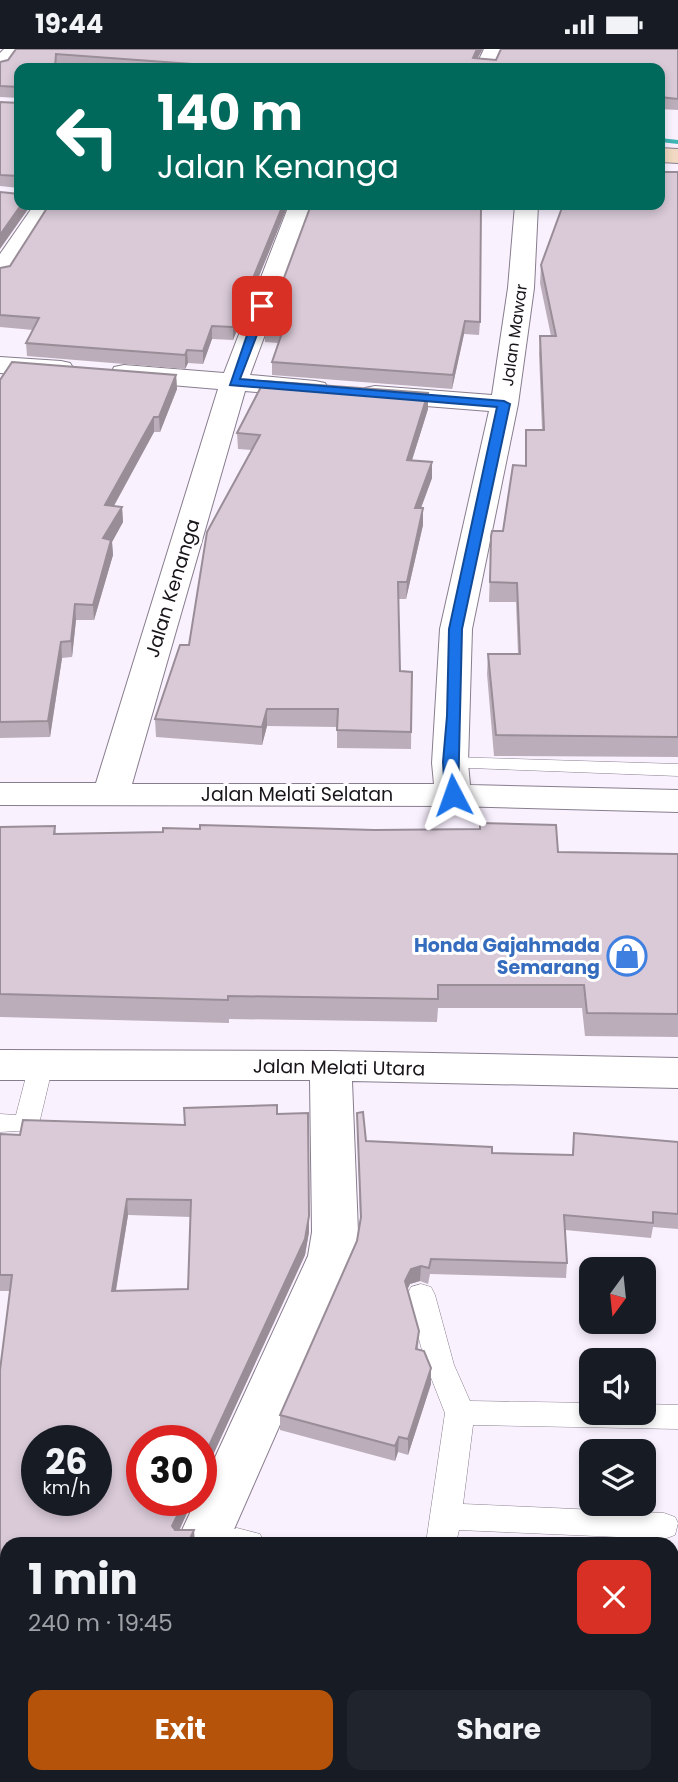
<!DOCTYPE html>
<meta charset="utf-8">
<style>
:root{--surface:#171b24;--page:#20242c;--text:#f1f3f6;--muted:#9ea1a6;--accent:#b45309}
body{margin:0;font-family:Poppins,sans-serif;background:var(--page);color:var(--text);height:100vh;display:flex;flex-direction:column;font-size:26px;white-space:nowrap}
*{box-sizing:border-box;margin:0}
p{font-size:23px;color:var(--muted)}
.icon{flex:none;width:38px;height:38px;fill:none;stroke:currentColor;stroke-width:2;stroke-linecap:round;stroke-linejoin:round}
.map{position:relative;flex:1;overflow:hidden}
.panel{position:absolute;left:0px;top:1488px;width:679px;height:247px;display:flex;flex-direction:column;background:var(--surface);border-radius:21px 21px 0 0;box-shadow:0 4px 10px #0003}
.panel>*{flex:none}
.guide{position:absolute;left:14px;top:14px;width:651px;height:147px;border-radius:14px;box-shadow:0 4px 10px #0003;background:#00695c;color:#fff;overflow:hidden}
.needle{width:46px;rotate:195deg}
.tools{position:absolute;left:579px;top:1208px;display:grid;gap:14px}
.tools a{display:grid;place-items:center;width:77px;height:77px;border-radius:14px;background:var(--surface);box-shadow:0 4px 10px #0003;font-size:35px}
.speed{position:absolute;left:21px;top:1376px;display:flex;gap:14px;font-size:35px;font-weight:700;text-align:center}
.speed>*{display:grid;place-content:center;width:91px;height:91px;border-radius:50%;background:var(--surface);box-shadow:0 4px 10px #0003;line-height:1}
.speed small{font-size:18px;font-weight:400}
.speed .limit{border:10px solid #d22;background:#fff;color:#111}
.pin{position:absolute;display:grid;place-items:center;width:60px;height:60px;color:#fff;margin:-30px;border-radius:14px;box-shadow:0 4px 10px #0006}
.me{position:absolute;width:77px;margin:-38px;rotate:356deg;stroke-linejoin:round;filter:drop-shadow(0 0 5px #0008)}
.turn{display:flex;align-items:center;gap:24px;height:147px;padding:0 28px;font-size:32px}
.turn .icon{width:91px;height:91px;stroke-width:2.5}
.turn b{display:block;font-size:49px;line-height:60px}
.round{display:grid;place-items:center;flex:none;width:74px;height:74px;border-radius:14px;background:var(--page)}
.overview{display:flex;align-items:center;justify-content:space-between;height:119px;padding:0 28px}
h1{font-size:42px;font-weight:700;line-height:52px}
.action{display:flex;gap:14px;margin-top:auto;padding:14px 28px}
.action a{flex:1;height:80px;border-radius:14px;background:var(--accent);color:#fff;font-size:28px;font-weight:700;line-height:80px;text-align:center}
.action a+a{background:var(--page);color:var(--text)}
.status{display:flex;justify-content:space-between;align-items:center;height:49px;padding:0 35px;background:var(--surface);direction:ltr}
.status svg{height:19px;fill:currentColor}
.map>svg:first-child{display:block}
</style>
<div class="status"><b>19:44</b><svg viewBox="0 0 49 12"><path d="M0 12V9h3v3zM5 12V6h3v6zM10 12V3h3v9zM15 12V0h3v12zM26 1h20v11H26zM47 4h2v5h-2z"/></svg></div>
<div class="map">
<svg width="678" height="1733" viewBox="0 0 678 1733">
<rect width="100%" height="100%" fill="#faf1ff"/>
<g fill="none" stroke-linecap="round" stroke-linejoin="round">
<polygon fill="#3fb5b6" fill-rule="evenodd" points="660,89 678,91 678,95 660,93"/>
<g stroke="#887d8d" stroke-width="1">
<g id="service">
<polygon points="450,708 678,715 678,727 443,718 440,714 443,710"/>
<polygon points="41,1007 50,1010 53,1016 39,1075 35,1081 0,1083 0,1065 16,1066 29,1016 32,1010"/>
<polygon points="421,1235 431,1238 435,1246 454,1316 470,1352 592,1354 592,1363 644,1363 644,1355 678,1356 678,1380 473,1376 463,1455 664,1464 675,1468 678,1474 675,1486 664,1490 459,1481 456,1494 426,1494 445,1364 426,1316 407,1246 411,1238"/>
<polygon points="237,1479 260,1485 264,1494 223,1494 226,1483"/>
<polygon points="176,1727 335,1727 338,1733 177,1733"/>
<polygon points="383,1727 417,1727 416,1733 382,1733"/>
<polygon points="633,1727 667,1727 666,1733 632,1733"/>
</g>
</g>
<g stroke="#887d8d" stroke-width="2">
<g id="minor">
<polygon points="4,0 25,0 7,20 0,22 0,4"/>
<polygon points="484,0 504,0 495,19 475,19"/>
<polygon points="34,156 57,156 9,228 0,230 0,205"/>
<polygon points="289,156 313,156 250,326 315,332 325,334 329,340 325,346 315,348 245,342 132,735 434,735 432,714 440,580 489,362 375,353 365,351 361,345 365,339 375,337 492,346 508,239 515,156 538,156 534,239 518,355 472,580 468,714 470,736 678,741 678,763 453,757 0,756 0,734 96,734 218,340 124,332 114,330 111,324 114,318 124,316 224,324"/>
<polygon points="0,308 61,312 70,314 74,320 70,326 61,328 0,324"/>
<polygon points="0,1001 331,1002 678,1009 678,1039 352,1032 358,1183 354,1207 228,1494 176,1494 196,1451 201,1451 201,1439 308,1207 312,1183 310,1031 0,1031"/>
<polygon points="0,1659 7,1660 7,1712 0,1711"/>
</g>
</g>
<g stroke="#887d8d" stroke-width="2">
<polygon id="secondary" points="660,99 678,100 678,114 660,113"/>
</g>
<use href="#service" fill="#fff" fill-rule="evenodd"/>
<use href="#minor" fill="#fff" fill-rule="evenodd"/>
<use href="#secondary" fill="#f2d9c3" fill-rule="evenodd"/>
</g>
<g fill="#bbaeba" fill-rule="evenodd">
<polygon points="16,0 478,9 496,11 678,0 678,61 660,60 660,19 106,19 57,15 19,19 19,49 0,48 0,13 8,11"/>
<polygon points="0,53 19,54 19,139 0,137"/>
<polygon points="678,123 678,708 494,707 487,625 488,605 518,605 516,553 489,553 491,487 503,482 525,417 526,381 542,381 539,305 540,287 551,287 540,234 541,216"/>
<polygon points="288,156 233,291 212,290 203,315 188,314 185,320 27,307 26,294 33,281 0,278 0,219"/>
<polygon points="311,156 480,273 479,286 464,285 452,340 272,326 272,313 278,294 265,293 265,280"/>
<polygon points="176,326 177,340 160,383 154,383 114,457 122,458 123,473 112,493 113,506 94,571 76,571 72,608 62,609 50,688 0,689 0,331"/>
<polygon points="428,360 412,411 432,429 421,459 423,459 423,476 406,550 398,550 400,622 412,623 411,700 337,699 337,678 267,677 262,696 156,688 155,670 189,596 252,401 238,400 237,384"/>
<polygon points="55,777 56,785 558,803 678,805 678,988 585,987 582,959 438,959 437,973 229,970 229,974 0,968 0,778"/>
<path d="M277 1056V1065L309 1183 305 1206 201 1432V1391L7 1727H170L167 1733H0L4 1699 7 1697 6 1658 0 1659V1321L10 1242H0V1085L20 1086 185 1076ZM128 1166 191 1168 188 1240 116 1242Z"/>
<polygon points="357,1064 366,1092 492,1104 572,1106 574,1084 678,1093 678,1180 653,1178 651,1189 565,1181 567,1214 566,1229 430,1225 428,1235 420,1232 410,1235 407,1241 419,1282 418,1300 431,1335 408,1406 398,1403 395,1412 280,1381 280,1366 357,1192 360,1171"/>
</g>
<g fill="#998d97">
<polygon points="477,0 483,0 472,19 473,9"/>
<polygon points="21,156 31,156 0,200 0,186"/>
<polygon points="283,156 288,156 233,291 233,278"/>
<polygon points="465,272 464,285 452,340 453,326"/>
<polygon points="212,277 212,290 203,315 203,302"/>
<polygon points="187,301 188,314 185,320 185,306"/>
<polygon points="176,326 177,340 160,383 159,368"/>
<polygon points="428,344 428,360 407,427 407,411"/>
<polygon points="154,368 154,383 106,471 105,456"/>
<polygon points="432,413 432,429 415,475 415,459"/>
<polygon points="122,458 123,473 112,493 113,506 94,571 93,556 103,489"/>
<polygon points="423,459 423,476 406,550 407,533"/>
<polygon points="75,555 76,571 72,608 71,592"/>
<polygon points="61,593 62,609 50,688 48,672"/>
<polygon points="267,660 267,677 262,696 262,678"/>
<polygon points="127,1150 128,1166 113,1258 112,1242"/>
<polygon points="309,1167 309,1183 305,1206 201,1432 201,1414"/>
<polygon points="421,1217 420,1232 410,1235 404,1247 405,1232 411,1220"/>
<polygon points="431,1319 431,1335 408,1406 408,1390"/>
<polygon points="399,1388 398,1403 395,1412 395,1397"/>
<polygon points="185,1451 193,1451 174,1493 172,1477"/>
<polygon points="194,1481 195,1494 188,1494"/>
<polygon points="161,1727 170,1727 167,1733 158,1733"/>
</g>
<g fill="#dacad8" stroke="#998d97" stroke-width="2" fill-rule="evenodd">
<polygon points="16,0 477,0 473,9 496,11 501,0 678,0 678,50 660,48 660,19 247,19 56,5 55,19 19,19 19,38 0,37 0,13 8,11"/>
<polygon points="0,53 19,54 19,127 0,126"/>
<polygon points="660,123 678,123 678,688 496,686 488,605 520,605 517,534 490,533 491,487 492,482 503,482 513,416 526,417 526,381 544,381 540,287 556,287 541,216 563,156 660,156"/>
<polygon points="0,143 19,145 19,156 21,156 0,186"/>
<polygon points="49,156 283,156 233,278 212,277 203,302 187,301 185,306 26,294 39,269 0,266 0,219 10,217"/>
<polygon points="311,156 481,156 480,273 465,272 453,326 272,313 283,281 265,280"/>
<polygon points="12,313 176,326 159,368 154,368 105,456 122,458 103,489 111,491 93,556 75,555 71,592 61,593 48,672 0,673 0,331"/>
<polygon points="264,332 428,344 407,411 432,413 415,459 423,459 407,533 398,533 400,622 412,623 411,683 337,681 338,660 267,660 262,678 155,670 180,596 189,596 207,483 260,386 237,384"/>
<polygon points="480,774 556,776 558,803 678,805 678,965 587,964 584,936 438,936 438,950 228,947 228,951 0,945 0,778 55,777 54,785 163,783 163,779 200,780 200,776 374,781 480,780"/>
<path d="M277 1056V1065L308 1064 309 1167 305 1190 201 1414V1391H142V1451H185L172 1477 175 1481H194L188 1494H7V1727H161L158 1733H0V1698L4 1699 7 1697 6 1643H0V1321L12 1226H0V1085L20 1086 23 1071 185 1076 184 1059ZM127 1150 191 1151 188 1240 112 1242ZM37 1391H96V1451H37Z"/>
<polygon points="363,1063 366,1092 492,1098 492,1104 573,1106 574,1084 678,1093 678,1165 653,1163 653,1174 564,1166 567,1214 431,1210 429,1219 421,1217 411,1220 405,1232 419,1282 416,1300 424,1302 431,1319 408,1390 399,1388 395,1397 280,1366 357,1192 361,1168 357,1064"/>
</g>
<polygon fill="#1a73e8" stroke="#114b97" stroke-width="2" points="262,254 268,257 240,330 504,352 510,355 462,580 458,750 453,751 445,746 443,713 447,667 449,580 497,358 230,336 257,257"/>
<defs>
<g id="shop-ring" transform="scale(2.0125)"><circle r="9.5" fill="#fff" stroke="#3f7fe0" stroke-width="1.5"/><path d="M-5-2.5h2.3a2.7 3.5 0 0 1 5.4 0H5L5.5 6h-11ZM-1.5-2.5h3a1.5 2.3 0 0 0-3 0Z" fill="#3f7fe0"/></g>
</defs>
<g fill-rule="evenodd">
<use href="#shop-ring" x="627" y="907"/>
</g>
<g text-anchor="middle" stroke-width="6" stroke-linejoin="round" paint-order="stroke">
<g font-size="16" fill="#18141a" stroke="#fff">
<text transform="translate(514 286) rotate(-82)" y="6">Jalan Mawar</text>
</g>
<g font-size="19" fill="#18141a" stroke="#fff">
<text transform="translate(172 539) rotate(-73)" y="7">Jalan Kenanga</text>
<text x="297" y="752">Jalan Melati Selatan</text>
<text transform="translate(339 1018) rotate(1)" y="7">Jalan Melati Utara</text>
</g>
<g font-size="19" font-weight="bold" fill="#366cbe" stroke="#fff" text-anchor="end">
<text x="600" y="903">Honda Gajahmada<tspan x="600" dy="22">Semarang</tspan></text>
</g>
</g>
</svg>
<div class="tools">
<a><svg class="needle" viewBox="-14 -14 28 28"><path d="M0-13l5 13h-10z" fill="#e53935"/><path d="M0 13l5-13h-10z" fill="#9ea1a6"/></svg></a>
<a><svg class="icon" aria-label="sound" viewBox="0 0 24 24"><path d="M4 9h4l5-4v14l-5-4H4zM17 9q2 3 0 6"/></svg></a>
<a><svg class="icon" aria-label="layers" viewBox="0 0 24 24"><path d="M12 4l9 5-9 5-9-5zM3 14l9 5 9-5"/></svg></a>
</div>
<div class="speed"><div>26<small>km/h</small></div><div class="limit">30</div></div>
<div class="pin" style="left:262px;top:257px;background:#d93025"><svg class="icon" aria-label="arrive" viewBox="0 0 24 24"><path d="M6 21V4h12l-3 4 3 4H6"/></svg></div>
<svg class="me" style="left:453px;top:746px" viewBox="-20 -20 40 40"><path d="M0-17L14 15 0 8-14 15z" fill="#1a73e8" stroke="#fff" stroke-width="4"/></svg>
<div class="guide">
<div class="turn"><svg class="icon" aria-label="left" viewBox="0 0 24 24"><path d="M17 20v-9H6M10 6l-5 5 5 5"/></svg><div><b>140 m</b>Jalan Kenanga</div></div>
</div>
<section class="panel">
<div class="overview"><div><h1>1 min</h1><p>240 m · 19:45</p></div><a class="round" style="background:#d93025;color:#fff"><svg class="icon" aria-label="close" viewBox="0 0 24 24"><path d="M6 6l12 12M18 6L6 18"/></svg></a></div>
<div class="action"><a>Exit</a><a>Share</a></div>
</section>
</div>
